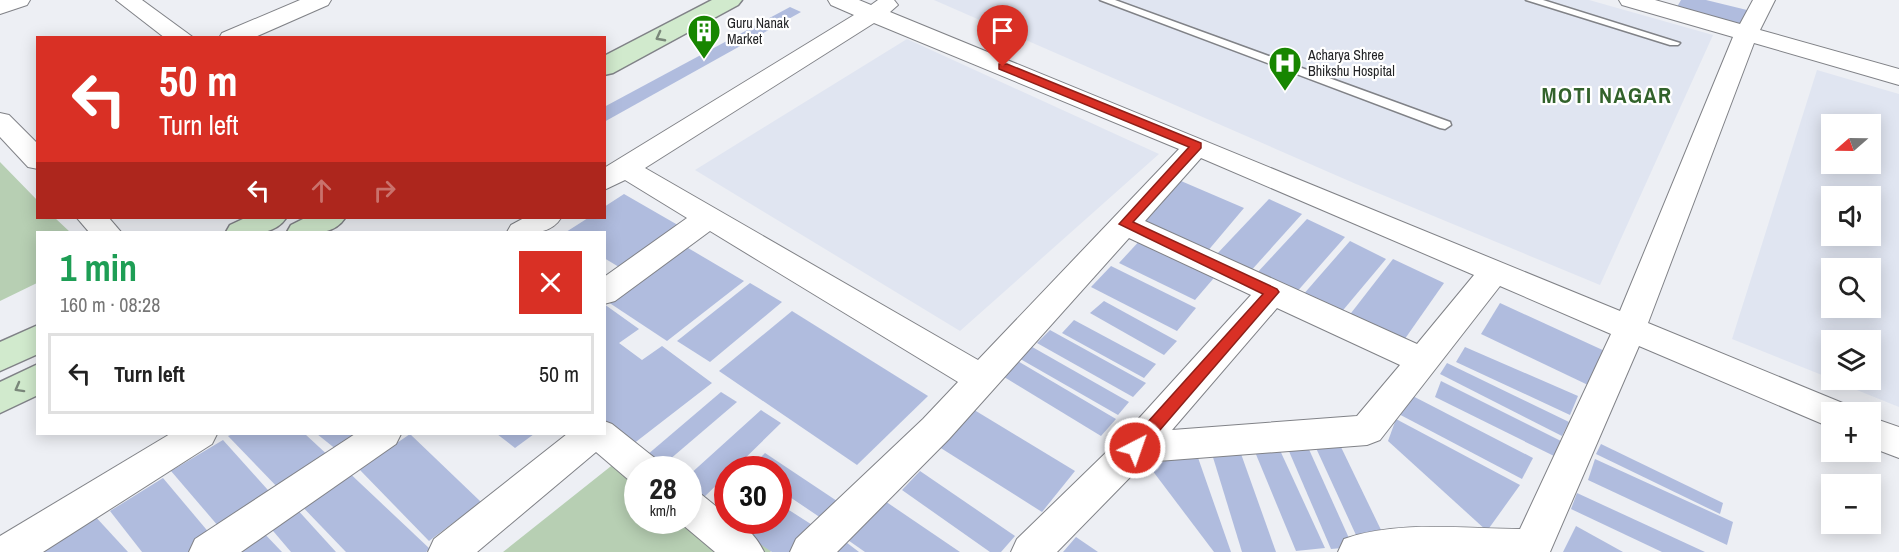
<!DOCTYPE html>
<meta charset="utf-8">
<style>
:root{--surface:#fff;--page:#f6f6f6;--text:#222;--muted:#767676;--line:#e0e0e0}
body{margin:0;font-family:"Archivo Narrow",sans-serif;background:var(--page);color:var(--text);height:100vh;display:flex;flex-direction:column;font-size:22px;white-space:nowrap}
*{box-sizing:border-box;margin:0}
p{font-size:20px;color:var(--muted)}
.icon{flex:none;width:33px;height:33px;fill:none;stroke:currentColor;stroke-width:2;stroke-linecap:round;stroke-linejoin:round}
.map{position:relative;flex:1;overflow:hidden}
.side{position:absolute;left:36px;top:231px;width:570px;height:204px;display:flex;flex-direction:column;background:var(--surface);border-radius:0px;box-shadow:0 3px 15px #0003}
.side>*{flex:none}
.banner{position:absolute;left:36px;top:36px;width:570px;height:183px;border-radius:0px;box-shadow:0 3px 15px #0003;background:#d93025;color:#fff;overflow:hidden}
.needle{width:39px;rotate:250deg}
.controls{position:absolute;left:1821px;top:114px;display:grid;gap:12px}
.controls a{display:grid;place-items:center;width:60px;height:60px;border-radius:0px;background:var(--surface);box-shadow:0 3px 15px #0003;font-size:30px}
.speed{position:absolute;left:624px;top:456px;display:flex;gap:12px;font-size:30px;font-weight:700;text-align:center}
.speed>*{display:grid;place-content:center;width:78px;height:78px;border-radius:50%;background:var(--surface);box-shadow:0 3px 15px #0003;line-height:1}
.speed small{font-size:15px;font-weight:400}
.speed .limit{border:9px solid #d22;background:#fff;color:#111}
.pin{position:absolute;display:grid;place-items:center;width:51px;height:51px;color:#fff;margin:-62px -26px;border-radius:50% 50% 50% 0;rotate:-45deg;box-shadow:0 0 6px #0007}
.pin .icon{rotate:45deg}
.me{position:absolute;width:66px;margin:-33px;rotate:41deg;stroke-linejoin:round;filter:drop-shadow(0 0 4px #0008)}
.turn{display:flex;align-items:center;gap:21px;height:126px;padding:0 24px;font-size:27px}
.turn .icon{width:78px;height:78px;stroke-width:2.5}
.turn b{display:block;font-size:42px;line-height:51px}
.lanes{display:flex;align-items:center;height:57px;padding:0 24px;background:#0003;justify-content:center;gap:30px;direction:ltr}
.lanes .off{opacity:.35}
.round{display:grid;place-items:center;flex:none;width:63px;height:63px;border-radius:0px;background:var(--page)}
.overview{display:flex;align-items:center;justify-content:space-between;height:102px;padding:0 24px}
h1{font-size:36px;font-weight:700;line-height:45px;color:#1e9e55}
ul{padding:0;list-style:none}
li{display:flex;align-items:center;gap:18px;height:81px;margin:0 12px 9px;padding:0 12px;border:3px solid var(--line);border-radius:0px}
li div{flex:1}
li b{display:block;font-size:22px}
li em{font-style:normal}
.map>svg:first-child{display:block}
</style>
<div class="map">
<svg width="1899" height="552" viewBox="0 0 1899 552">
<rect width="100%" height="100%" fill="#edeff4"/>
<g fill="#e0e5f1" fill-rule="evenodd">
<polygon points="934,0 1589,0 1713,35 1600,285 1356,184"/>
<polygon points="907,39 1159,154 960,331 695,170"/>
<path d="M1817 70 1899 94V407L1832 380H1870V340H1832V379L1732 339ZM1870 124V164H1832V124ZM1832 196H1870V236H1832ZM1832 268H1870V308H1832Z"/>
</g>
<g fill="#b7cfb3">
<polygon points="0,162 37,200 38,218 55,218 70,232 38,232 37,283 0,301"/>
<polygon points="625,455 638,470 638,520 688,520 689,495 774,549 770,552 503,552"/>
</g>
<g fill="#b0bcde">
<polygon points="1681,0 1706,0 1747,10 1740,26 1677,7"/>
<polygon points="790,7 801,12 604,122 604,107"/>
<polygon points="1181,181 1244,208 1206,253 1141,224"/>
<polygon points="624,194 683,228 624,270 604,258 604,232 566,232 588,218 604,218 604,207"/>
<polygon points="1269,199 1302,214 1249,273 1215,256"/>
<polygon points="1307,219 1345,237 1295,294 1256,274"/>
<polygon points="1143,237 1219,272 1195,300 1119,263"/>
<polygon points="1350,241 1386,259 1339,315 1302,296"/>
<polygon points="683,245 744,281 667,341 605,300"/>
<polygon points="1393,259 1444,283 1402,343 1348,317"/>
<polygon points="1111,266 1196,308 1177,331 1091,287"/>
<polygon points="750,283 782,302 710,362 677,341"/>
<polygon points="1104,301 1177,341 1164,355 1090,313"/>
<polygon points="1500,303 1607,352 1588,385 1481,334"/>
<polygon points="604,304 639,329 619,343 642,360 662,346 712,383 628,448 604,428"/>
<polygon points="792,311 928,396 857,465 719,371"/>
<polygon points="1074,320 1156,364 1144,378 1062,333"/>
<polygon points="1050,330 1146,383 1133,397 1037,343"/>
<polygon points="1027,344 1129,402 1118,415 1015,356"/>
<polygon points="1465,347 1578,396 1570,415 1456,362"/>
<polygon points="1011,357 1116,419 1101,436 996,372"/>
<polygon points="1447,363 1569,422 1562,436 1440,374"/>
<polygon points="1441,381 1561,441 1554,456 1435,397"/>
<polygon points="721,392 737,402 662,466 647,455"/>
<polygon points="1405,392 1533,458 1522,479 1393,411"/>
<polygon points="971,408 1075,471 1042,512 936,445"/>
<polygon points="761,410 781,423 733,470 728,470 728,474 701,500 688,491 688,476"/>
<polygon points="1396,419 1520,485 1487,531 1388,441"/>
<polygon points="233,434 305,434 332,459 283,493 228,436"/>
<polygon points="317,434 370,434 342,454"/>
<polygon points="410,434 481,502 429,541 359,469"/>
<polygon points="497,434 534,434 515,448"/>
<polygon points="223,440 276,499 225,534 171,471"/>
<polygon points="1601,444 1723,503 1720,514 1596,454"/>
<polygon points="1307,445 1353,547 1331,549 1288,449"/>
<polygon points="1340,445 1382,532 1356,535 1316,448"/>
<polygon points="1278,446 1325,548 1296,551 1255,452"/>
<polygon points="1240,451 1276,552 1242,552 1212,454"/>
<polygon points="1196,452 1231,552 1214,552 1149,466"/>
<polygon points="765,453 837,501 821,518 778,489 778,470 748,470"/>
<polygon points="1595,459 1733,522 1727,545 1588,480"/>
<polygon points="342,466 430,549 426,552 346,552 295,499"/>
<polygon points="920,471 1015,536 1001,552 990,552 902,490"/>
<polygon points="163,478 216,541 200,552 142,552 110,511"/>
<polygon points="1577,493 1705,552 1662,552 1571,509"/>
<polygon points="882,499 960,552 865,552 845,538"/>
<polygon points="728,500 728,520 778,520 778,503 817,528 796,552 772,552 714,513"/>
<polygon points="295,507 336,552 291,552 268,525"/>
<polygon points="93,514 128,552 35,552"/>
<polygon points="1576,526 1623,552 1563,552"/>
<polygon points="260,529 282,552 238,552"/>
<polygon points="838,536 859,552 821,552"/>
<polygon points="1076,537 1098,552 1063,552"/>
</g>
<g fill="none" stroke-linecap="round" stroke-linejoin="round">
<g stroke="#808287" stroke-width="3">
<g id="service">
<polygon points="1100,0 1115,0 1450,122 1451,125 1445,129 1440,128"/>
<polygon points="1526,0 1543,0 1680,43 1678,45 1670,45"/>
</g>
</g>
<g stroke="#808287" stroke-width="2">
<g id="minor">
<polygon points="0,0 30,0 27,5 0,14"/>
<polygon points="116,0 142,0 194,38 165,38"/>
<polygon points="300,0 331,0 328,5 253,38 219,38 222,33"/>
<path d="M828 0H859L871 5 878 0H894L898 5 890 12 1620 311 1733 37 1622 5 1619 0H1655L1740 24 1753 0H1775L1760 30 1899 69V85L1754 43 1648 323 1845 404 1849 412H1832V428L1639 346 1550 552H1338L1344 539C1398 520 1463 529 1520 529L1611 334 1500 286 1380 440 1367 445 1145 462 1057 552H1011L1017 539 1122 437 1251 295 1129 238 949 439 837 552H790L796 539 923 419 958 382 710 231 615 301 604 304V277L687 218 625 180 604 190V168L854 15 831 5ZM874 23 1179 149 978 360 645 168ZM1201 158 1474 275 1417 344 1145 221ZM1277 308 1400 365 1357 416 1172 430Z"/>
<polygon points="0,113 9,115 38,144 38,169 28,167 0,137"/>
<polygon points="77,218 109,218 121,232 89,232"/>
<path d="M524 218H561C549 237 527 232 507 232L511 225Z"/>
<polygon points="1870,417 1899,427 1899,458 1870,447"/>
<polygon points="604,421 612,424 656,459 662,470 638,470 638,484 630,481 596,452 477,552 428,552 434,539 567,434 604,434"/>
<polygon points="170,434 217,434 212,444 43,552 0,552 0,536"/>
<polygon points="355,434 401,434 396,444 241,552 189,552 195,539"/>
<path d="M688 491 702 495 728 516V520C743 520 758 539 764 552H715L677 520H688Z"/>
</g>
</g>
<g stroke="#808287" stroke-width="3">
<g id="secondary">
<polygon points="712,0 742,0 738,5 613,73 604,75 604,56"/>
<path d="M245 218H286C273 238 246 232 226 232L230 225Z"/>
<path d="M305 218H345C332 238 307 232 287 232L291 225Z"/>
<polygon points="38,325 38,354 0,371 0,342"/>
<polygon points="38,364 38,395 0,413 0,382"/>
</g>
</g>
<use href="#service" fill="#fff" fill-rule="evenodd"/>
<use href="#minor" fill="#fff" fill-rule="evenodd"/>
<use href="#secondary" fill="#d1eacd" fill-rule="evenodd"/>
</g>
<defs><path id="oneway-chevron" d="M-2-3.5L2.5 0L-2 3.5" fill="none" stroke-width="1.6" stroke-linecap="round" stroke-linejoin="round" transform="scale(1.5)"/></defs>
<g stroke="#7a877a">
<use href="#oneway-chevron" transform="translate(660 37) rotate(152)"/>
<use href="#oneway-chevron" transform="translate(19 388) rotate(151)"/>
</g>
<polygon fill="#d93025" stroke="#8d1f18" stroke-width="1.5" points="999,64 1007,64 1201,143 1201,148 1133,222 1277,289 1279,292 1141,452 1129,452 1127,448 1129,443 1263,294 1119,224 1189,147 999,69"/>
<defs>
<g id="building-pin" transform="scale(1.725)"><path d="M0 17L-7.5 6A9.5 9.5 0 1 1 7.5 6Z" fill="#178600" stroke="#fff"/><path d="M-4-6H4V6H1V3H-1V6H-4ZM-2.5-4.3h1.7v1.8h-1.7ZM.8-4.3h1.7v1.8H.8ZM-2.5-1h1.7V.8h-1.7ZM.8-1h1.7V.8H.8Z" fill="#fff"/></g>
<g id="hospital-pin" transform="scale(1.725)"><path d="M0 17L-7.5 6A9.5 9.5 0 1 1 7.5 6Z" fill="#178600" stroke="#fff"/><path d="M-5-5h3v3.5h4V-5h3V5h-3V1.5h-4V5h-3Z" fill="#fff"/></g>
</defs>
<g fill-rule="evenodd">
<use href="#building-pin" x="704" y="31"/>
<use href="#hospital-pin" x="1285" y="63"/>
</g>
<g text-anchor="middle" stroke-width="4.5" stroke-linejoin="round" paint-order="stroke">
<g font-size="14" fill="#232426" stroke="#fff" text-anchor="start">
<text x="727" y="28">Guru Nanak<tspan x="727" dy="16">Market</tspan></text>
<text x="1308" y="60">Acharya Shree<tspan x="1308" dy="16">Bhikshu Hospital</tspan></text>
</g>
<g font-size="22" font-weight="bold" letter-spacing="1.5" fill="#32622b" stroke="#fff">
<text x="1607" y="103">MOTI NAGAR</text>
</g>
</g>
</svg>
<div class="controls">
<a><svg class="needle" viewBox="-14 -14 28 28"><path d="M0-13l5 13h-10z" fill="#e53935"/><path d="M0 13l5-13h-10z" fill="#767676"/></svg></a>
<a><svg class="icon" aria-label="sound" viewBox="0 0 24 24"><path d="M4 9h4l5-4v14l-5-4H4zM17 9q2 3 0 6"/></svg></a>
<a><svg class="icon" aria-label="search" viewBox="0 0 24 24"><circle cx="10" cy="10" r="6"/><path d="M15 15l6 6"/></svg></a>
<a><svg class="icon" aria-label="layers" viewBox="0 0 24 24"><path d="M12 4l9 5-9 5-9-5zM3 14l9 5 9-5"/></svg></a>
<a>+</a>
<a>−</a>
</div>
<div class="speed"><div>28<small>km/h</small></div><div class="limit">30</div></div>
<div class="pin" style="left:1003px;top:67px;background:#d93025"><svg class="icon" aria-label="arrive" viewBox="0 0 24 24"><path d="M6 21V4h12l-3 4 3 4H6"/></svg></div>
<svg class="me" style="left:1135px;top:448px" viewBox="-20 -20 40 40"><circle r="17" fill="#d93025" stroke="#fff" stroke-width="3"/><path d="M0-11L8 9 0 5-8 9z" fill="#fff"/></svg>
<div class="banner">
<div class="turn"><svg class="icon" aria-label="left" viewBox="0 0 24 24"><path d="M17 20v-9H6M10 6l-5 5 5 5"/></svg><div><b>50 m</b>Turn left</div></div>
<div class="lanes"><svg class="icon" aria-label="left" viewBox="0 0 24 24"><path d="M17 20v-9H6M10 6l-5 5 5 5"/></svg><svg class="icon off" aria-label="ahead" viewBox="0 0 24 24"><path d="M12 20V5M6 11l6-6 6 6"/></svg><svg class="icon off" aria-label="right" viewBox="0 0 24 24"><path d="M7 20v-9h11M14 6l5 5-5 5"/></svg></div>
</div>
<section class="side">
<div class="overview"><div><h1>1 min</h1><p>160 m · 08:28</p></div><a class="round" style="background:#d93025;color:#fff"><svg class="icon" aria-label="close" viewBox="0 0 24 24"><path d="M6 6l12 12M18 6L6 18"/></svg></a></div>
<ul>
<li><svg class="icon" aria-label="left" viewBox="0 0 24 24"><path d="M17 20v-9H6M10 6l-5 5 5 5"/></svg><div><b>Turn left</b></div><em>50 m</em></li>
</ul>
</section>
</div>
